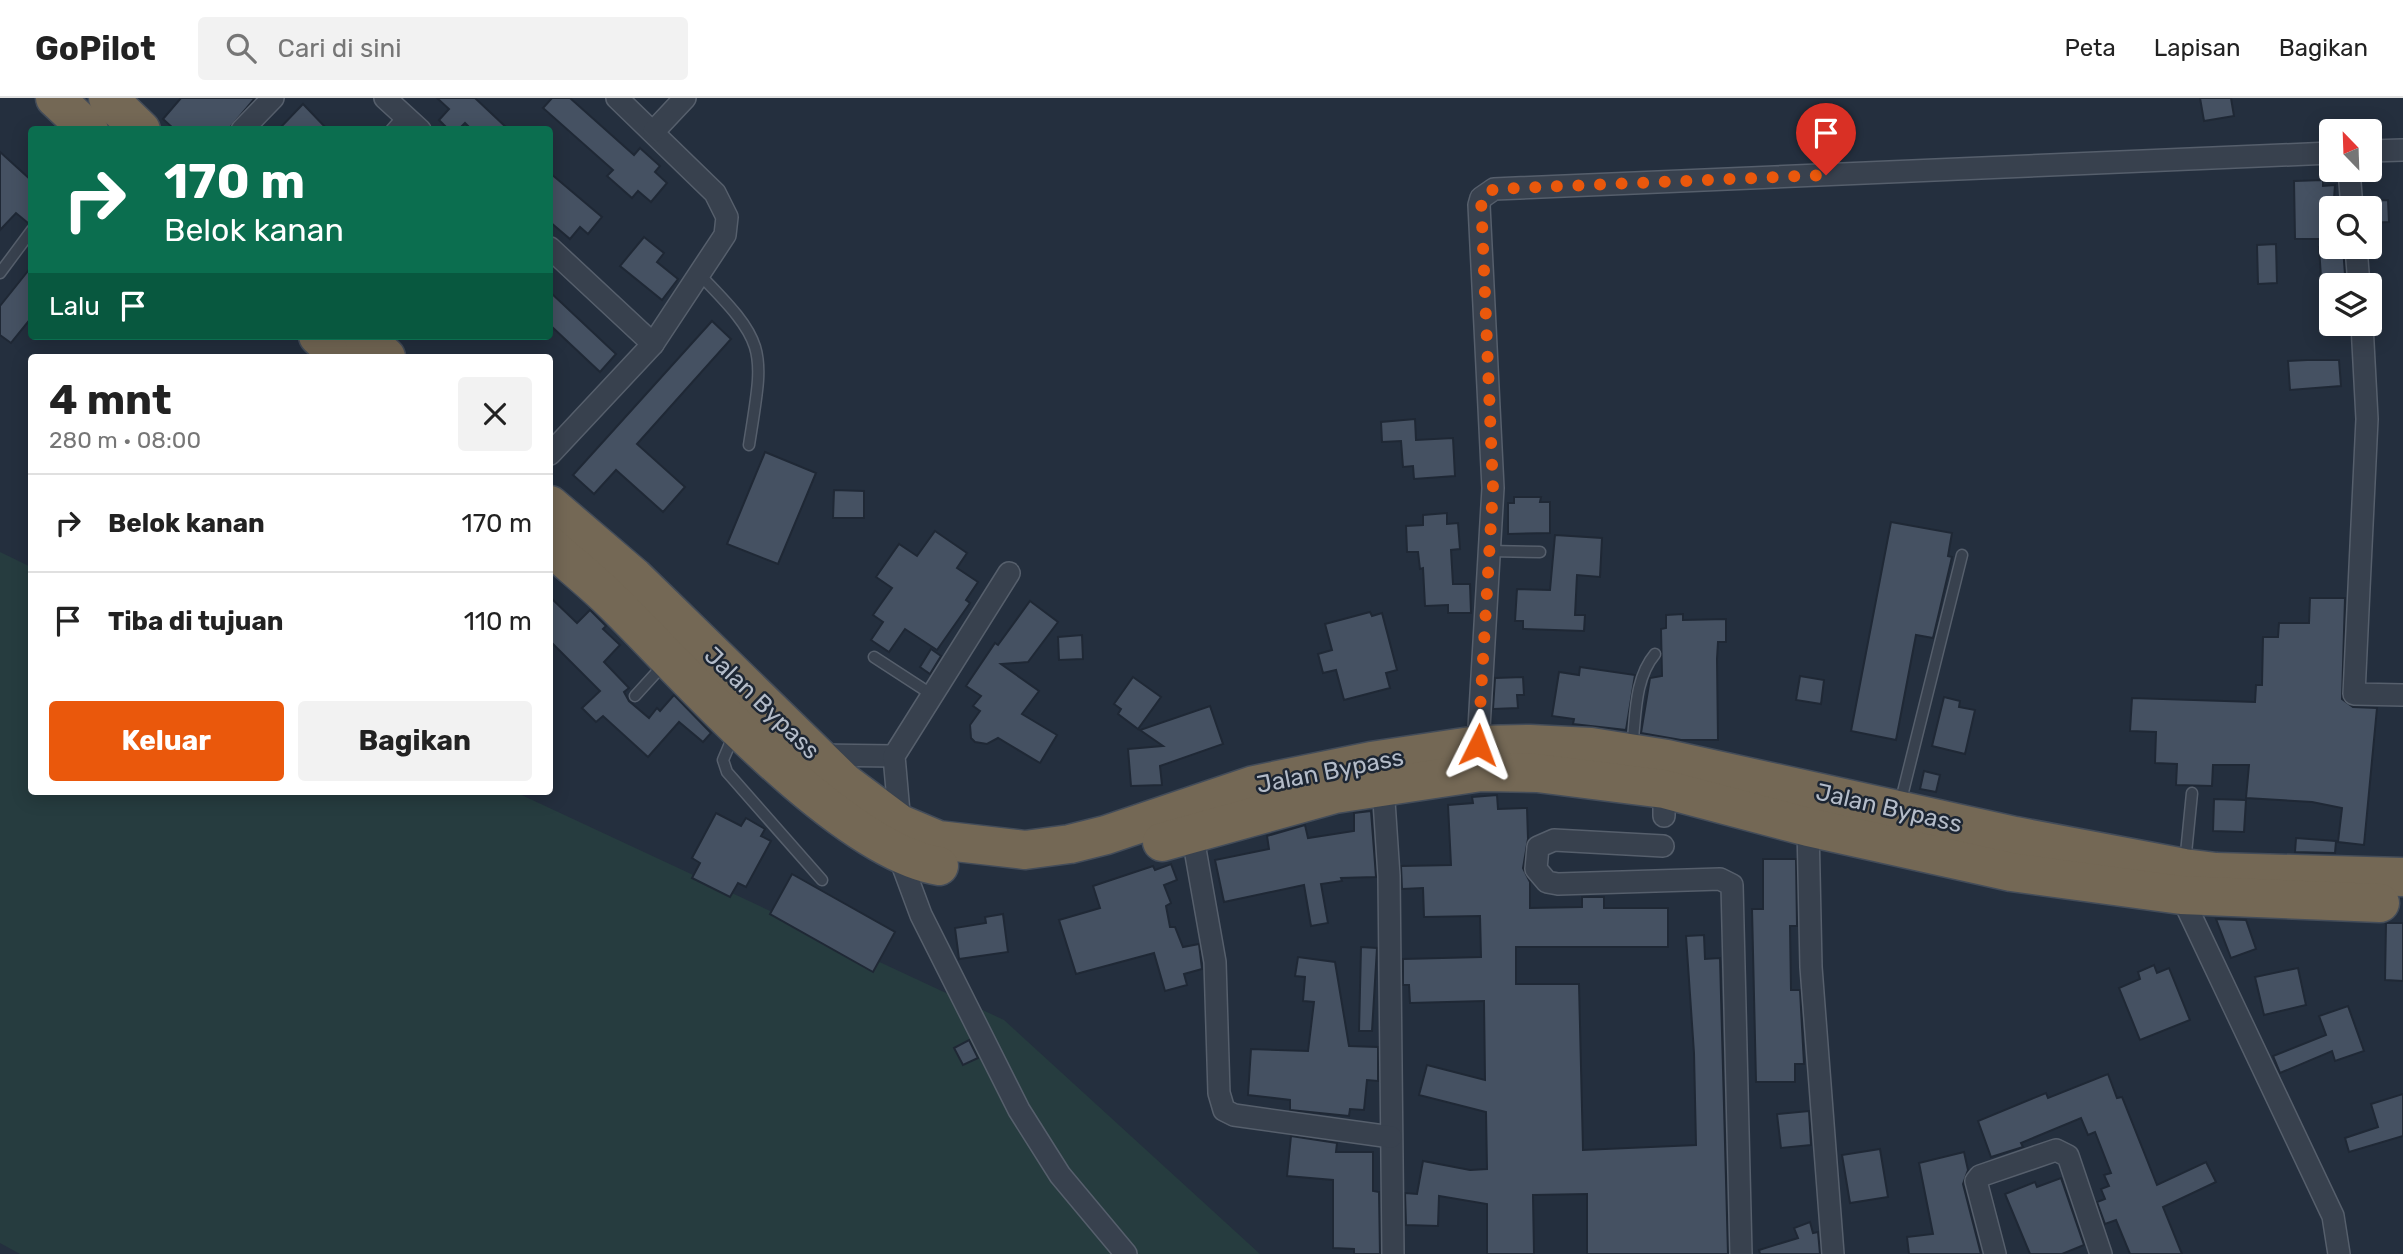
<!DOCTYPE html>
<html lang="id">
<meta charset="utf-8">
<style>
:root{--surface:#fff;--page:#f2f2f2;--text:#222;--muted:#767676;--line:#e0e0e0;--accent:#ea580c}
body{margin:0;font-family:Rubik,sans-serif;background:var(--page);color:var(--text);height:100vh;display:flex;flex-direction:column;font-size:26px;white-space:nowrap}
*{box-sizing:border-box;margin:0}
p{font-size:23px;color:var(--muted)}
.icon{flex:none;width:38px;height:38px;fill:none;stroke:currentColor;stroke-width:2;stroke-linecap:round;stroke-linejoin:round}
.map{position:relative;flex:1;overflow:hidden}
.panel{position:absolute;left:28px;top:256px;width:525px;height:441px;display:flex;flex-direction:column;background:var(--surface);border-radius:7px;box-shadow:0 4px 18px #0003}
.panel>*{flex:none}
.hud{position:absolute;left:28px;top:28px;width:525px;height:214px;border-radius:7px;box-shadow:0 4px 18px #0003;background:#0b6e4f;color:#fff;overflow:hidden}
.needle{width:46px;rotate:337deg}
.controls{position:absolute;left:2319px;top:21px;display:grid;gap:14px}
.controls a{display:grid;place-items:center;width:63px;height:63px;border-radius:7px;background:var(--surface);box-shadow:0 4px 18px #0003;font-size:35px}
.pin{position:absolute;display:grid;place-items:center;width:60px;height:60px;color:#fff;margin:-72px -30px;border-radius:50% 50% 50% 0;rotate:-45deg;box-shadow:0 0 7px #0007}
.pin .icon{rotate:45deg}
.me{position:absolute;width:77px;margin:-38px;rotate:3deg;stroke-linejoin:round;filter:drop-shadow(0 0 5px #0008)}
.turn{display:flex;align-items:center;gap:24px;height:147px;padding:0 21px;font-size:32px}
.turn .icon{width:91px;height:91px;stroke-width:2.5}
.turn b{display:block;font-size:49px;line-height:60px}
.then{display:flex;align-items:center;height:66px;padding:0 21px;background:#0003;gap:14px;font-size:26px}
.round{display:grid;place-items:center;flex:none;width:74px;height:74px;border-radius:7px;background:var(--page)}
.head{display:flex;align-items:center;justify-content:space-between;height:119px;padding:0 21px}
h1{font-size:42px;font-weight:700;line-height:52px}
.cta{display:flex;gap:14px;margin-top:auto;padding:14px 21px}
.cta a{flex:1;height:80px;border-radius:7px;background:var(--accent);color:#fff;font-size:28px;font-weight:700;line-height:80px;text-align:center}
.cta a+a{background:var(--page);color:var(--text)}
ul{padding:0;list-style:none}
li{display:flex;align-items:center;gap:21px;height:98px;padding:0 21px;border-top:2px solid var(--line)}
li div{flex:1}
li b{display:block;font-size:26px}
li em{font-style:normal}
header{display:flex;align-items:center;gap:42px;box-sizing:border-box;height:98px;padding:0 35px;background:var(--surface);border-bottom:2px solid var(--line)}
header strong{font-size:33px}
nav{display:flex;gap:38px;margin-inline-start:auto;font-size:24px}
.search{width:490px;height:63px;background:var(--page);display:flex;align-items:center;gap:18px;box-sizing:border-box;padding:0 24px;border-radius:7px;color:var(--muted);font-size:26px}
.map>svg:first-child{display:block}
</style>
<header>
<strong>GoPilot</strong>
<div class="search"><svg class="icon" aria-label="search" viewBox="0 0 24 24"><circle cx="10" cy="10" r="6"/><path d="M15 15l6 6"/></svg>Cari di sini</div>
<nav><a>Peta</a><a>Lapisan</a><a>Bagikan</a></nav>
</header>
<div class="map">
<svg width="2403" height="1156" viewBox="0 0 2403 1156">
<rect width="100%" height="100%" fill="#242f3e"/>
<polygon fill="#263c3f" points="0,454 31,469 32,693 513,693 1004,922 1260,1156 20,1156 0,1145"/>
<g fill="#455162" stroke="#1f2835" stroke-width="2">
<polygon points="181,0 255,0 228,32 175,32 163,21"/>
<polygon points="437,0 475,0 509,32 472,32 465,25 458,32 449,32 439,22 449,11"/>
<polygon points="552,0 570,0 634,57 640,50 660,68 655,74 667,85 651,104 638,93 632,100 607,78 613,72 543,10"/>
<polygon points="2200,0 2231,0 2234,18 2204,23"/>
<polygon points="303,6 328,32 278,32"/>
<polygon points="0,54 32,83 32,124 28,125 16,115 0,132"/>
<polygon points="550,75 602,119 588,136 580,129 570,141 550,124"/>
<polygon points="2323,82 2323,88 2335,87 2331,141 2295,141 2294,83"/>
<polygon points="2388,102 2389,124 2370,125 2370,103"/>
<polygon points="644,139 664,155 657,164 678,181 662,202 620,168"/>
<polygon points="2276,146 2277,185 2258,186 2257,147"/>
<polygon points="2319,149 2343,149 2345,177 2321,179"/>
<polygon points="32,168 32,219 11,245 0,237 0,208"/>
<polygon points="550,194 616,256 600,274 550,227"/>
<polygon points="712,223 731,241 637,346 685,389 663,414 616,372 594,396 573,377"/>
<polygon points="2307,262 2339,262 2341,288 2290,292 2288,263"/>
<polygon points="1415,321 1416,342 1453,340 1455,378 1414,381 1413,368 1403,369 1401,343 1382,344 1381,324"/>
<polygon points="765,354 816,375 778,466 727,446"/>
<polygon points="834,392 864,393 864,420 833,420"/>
<polygon points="1514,399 1541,399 1540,404 1550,404 1550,435 1508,436 1508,405 1514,405"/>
<polygon points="1447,415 1447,426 1458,425 1460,451 1451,452 1453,486 1470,486 1471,515 1448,515 1448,507 1425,508 1423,470 1420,471 1418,454 1407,454 1406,428 1423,427 1423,417"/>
<polygon points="1891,424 1952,435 1948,458 1952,459 1938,519 1933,540 1916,537 1896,642 1851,633"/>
<polygon points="935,433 967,455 957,470 978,484 966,502 970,505 937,552 905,531 889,554 871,542 883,524 873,517 892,490 876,479 899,446 917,458"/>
<polygon points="1555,437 1602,440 1600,479 1577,477 1575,517 1585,517 1584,533 1523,531 1523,523 1515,523 1517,491 1550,492"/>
<polygon points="550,499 577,525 590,512 606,528 603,531 620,547 604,564 629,590 624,594 629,603 649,620 657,610 660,613 674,597 711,635 703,644 679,624 648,659 603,618 596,624 582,610 600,593 550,543"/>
<polygon points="2310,500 2345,500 2342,601 2353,609 2377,610 2364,747 2338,744 2342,710 2312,704 2246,700 2249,667 2213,667 2212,688 2176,687 2177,666 2155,665 2156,634 2130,633 2132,600 2255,604 2256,587 2262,587 2263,539 2278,539 2279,525 2309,525"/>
<polygon points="1030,503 1058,524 1028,564 1001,566 1039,593 1022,616 1057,637 1040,665 998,640 987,646 975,644 971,640 970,627 980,613 973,608 981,598 966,588 995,545 998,547"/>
<polygon points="1370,514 1372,518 1382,515 1397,572 1386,575 1390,590 1344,602 1336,572 1323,575 1318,556 1332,552 1325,526"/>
<polygon points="1683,516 1683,522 1726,521 1726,544 1718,544 1717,561 1718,642 1681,642 1641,635 1650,580 1662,578 1661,531 1666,530 1666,517"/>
<polygon points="1082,537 1083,561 1059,562 1058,539"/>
<polygon points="931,551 941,558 930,576 920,569"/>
<polygon points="1580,569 1635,577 1626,632 1573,626 1574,621 1552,618 1559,574 1579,577"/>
<polygon points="1800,578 1824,582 1821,606 1796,602"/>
<polygon points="1133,579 1161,599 1138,631 1118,616 1121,611 1114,606"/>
<polygon points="1523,579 1524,597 1517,597 1518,610 1493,611 1495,580"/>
<polygon points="1944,599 1960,603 1959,609 1975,612 1965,656 1932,648"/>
<polygon points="1210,608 1223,646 1160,668 1162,687 1131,688 1128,651 1163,648 1140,632"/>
<polygon points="1924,673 1940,677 1936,694 1920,691"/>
<polygon points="1497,697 1498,711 1527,710 1528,741 1523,770 1530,784 1530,810 1582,809 1582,799 1604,799 1604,810 1668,810 1668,849 1516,849 1516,886 1579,886 1583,1052 1696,1047 1694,955 1686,838 1704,837 1705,861 1720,860 1728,1156 1587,1156 1587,1096 1533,1097 1534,1156 1487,1156 1487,1106 1439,1098 1438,1128 1406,1127 1405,1095 1417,1096 1423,1063 1470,1072 1487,1071 1486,1014 1419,997 1427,967 1485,982 1484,903 1410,905 1409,887 1403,887 1403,861 1481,859 1480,818 1424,819 1423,790 1402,791 1401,768 1451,767 1448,707 1473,705 1472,699"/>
<polygon points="2214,701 2246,702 2244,734 2213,733"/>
<polygon points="1371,713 1376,779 1341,780 1342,783 1321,786 1328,825 1311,828 1304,787 1224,804 1215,762 1269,751 1267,738 1305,727 1308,740 1354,733 1354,715"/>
<polygon points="716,715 741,728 746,720 765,731 761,738 771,743 746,789 738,785 730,799 692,780 700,765 692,760"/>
<polygon points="2296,740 2336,743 2335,755 2295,754"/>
<polygon points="1763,761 1796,761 1797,828 1790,828 1791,892 1800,892 1804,966 1795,966 1795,984 1756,984 1752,811 1763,811"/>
<polygon points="1171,766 1177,782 1164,787 1171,805 1166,808 1170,829 1175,829 1183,849 1199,846 1202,871 1184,876 1187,887 1165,893 1154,855 1076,876 1059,822 1100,810 1093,788 1153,768 1155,772"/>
<polygon points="792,776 895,834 873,874 770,816"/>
<polygon points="1003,816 1008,854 959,861 955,830 986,825 985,819"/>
<polygon points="2216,821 2246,822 2256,851 2231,860"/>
<polygon points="2386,825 2403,825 2403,883 2385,882"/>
<polygon points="1361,849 1377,850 1372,933 1359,933"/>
<polygon points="1298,859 1335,864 1349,948 1378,949 1378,983 1367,982 1364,1012 1350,1011 1349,1018 1290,1012 1290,1002 1248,997 1251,951 1308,953 1314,904 1303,903 1305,879 1295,878"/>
<polygon points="2154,867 2157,875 2169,870 2190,922 2140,942 2119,890 2140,881 2138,874"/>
<polygon points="2298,870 2306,907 2264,917 2255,879"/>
<polygon points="2348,908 2364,953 2335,963 2332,953 2280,975 2273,958 2326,937 2319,918"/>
<polygon points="969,942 978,960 963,967 954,950"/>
<polygon points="2108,976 2117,1000 2122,999 2157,1087 2206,1064 2216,1084 2163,1109 2182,1156 2130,1156 2116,1122 2105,1126 2097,1104 2105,1101 2101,1091 2109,1088 2104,1077 2111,1075 2095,1034 2088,1037 2081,1020 2021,1045 2023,1049 1991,1059 1978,1023 2046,995 2048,1000"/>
<polygon points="2403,996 2403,1038 2349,1054 2345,1040 2378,1029 2371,1006"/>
<polygon points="1809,1013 1811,1047 1781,1050 1777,1016"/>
<polygon points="1291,1038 1337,1045 1336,1054 1373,1054 1373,1093 1379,1094 1380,1156 1354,1156 1354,1151 1333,1150 1333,1082 1287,1078"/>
<polygon points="1880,1051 1888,1099 1850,1105 1842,1057"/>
<polygon points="1964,1054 1968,1072 1963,1086 1981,1156 1909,1156 1907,1139 1933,1136 1919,1065"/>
<polygon points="2061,1080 2084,1147 2062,1156 2030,1156 2005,1096 2035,1084 2037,1089"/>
<polygon points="1810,1124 1813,1135 1818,1134 1820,1156 1760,1156 1759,1152 1798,1140 1794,1130"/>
</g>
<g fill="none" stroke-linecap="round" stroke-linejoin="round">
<g stroke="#565f6c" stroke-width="13">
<g id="lane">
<polyline points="391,32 404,17"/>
<polyline points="0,175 32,132"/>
<path d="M699 176C769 247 764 251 749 347"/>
<polyline points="1489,453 1540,454"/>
<polyline points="874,559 934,598"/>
<polyline points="635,598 665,565"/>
<polyline points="734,636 723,662 727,674 822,782"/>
<path d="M1632 650C1636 618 1634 581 1655 556"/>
<polyline points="1900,706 1962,457"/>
<polyline points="2185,765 2192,695"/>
</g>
</g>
<g stroke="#565f6c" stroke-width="24">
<g id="street">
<polyline points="385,0 420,32"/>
<polyline points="617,0 715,95 727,119 725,137 653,246"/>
<polyline points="242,32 273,0"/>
<polyline points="654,33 685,0"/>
<polyline points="2370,53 2403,52"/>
<polyline points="2349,72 2352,110"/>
<polyline points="2356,149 2359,187"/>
<polyline points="550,150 653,246 550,356"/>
<polyline points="2362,226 2367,321 2354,596 2403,597"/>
<polyline points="1478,647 1493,390 1479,107 1481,100 1494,91 2331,55"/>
<polyline points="816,657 894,658"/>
<polyline points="1664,684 1664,718"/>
<polyline points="1383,688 1389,778 1393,1156"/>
<polyline points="900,726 894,658 1009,475"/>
<polyline points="1808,729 1811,869 1833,1156"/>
<polyline points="1192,734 1215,864 1219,995 1224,1012 1234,1017 1391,1039"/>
<polyline points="1663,748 1554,742 1538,749 1536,771 1547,784 1558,786 1720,781 1732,787 1741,1156"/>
<polyline points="898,755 921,817 1019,1012 1060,1077 1126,1156"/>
<polyline points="2181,797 2333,1118 2339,1156"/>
<polyline points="1995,1156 1976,1083 1980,1078 2056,1052 2068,1058 2101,1156"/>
</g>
</g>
<g stroke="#434c59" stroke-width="41">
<g id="highway">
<polyline points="55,0 89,32"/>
<polyline points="108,0 141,32"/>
<polyline points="318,238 341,259"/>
<polyline points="363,238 386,259"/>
<polyline points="550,407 634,479 845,685 900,726 938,742 1025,752 1070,746 1106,737 1254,687 1371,663 1478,647 1530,646 1591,649 1667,661 2015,738 2184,770 2216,774 2403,779"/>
<path d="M550 448C571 467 594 485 614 505 686 576 841 753 939 768"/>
<polyline points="1162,744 1335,696 1481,674 1537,675 1664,691 1808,729 2011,774 2181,797 2380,805"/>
</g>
</g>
<use href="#lane" stroke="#38414e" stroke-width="10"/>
<use href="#street" stroke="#38414e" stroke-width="21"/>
<use href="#highway" stroke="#746855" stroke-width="38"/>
</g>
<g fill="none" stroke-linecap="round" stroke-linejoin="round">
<polyline stroke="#ea580c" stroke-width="12" stroke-dasharray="0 21.6" points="1478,647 1493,390 1481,100 1494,91 1826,77"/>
</g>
<g text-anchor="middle" stroke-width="5" stroke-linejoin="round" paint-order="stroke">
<g font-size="24" fill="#b4bcc9" stroke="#1d2633">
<text transform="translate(762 605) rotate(44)" y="8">Jalan Bypass</text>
<text transform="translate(1330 673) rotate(-11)" y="8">Jalan Bypass</text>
<text transform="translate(1889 710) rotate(13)" y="8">Jalan Bypass</text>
</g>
</g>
</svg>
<div class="controls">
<a><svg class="needle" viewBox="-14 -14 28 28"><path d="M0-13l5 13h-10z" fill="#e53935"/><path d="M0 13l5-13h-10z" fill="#767676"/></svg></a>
<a><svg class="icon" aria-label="search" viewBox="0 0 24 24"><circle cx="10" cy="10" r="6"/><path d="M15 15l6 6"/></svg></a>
<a><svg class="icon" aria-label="layers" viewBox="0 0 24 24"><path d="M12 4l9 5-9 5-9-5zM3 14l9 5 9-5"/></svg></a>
</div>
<div class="pin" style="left:1826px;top:77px;background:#d93025"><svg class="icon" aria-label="arrive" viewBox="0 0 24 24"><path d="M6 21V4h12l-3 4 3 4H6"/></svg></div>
<svg class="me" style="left:1478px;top:647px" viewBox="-20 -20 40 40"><path d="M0-17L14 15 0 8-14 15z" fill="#ea580c" stroke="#fff" stroke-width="4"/></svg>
<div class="hud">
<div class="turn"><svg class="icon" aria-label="right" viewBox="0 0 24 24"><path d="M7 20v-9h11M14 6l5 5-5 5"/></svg><div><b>170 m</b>Belok kanan</div></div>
<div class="then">Lalu<svg class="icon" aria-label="arrive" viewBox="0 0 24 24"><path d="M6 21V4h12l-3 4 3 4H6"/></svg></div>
</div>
<section class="panel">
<div class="head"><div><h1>4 mnt</h1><p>280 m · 08:00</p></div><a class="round"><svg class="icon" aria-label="close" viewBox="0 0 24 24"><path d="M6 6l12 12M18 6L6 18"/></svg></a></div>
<ul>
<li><svg class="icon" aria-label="right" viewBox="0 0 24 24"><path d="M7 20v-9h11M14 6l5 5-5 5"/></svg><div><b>Belok kanan</b></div><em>170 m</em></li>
<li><svg class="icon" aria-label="arrive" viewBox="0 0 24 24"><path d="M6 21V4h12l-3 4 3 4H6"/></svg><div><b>Tiba di tujuan</b></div><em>110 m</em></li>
</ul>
<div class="cta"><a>Keluar</a><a>Bagikan</a></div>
</section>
</div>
